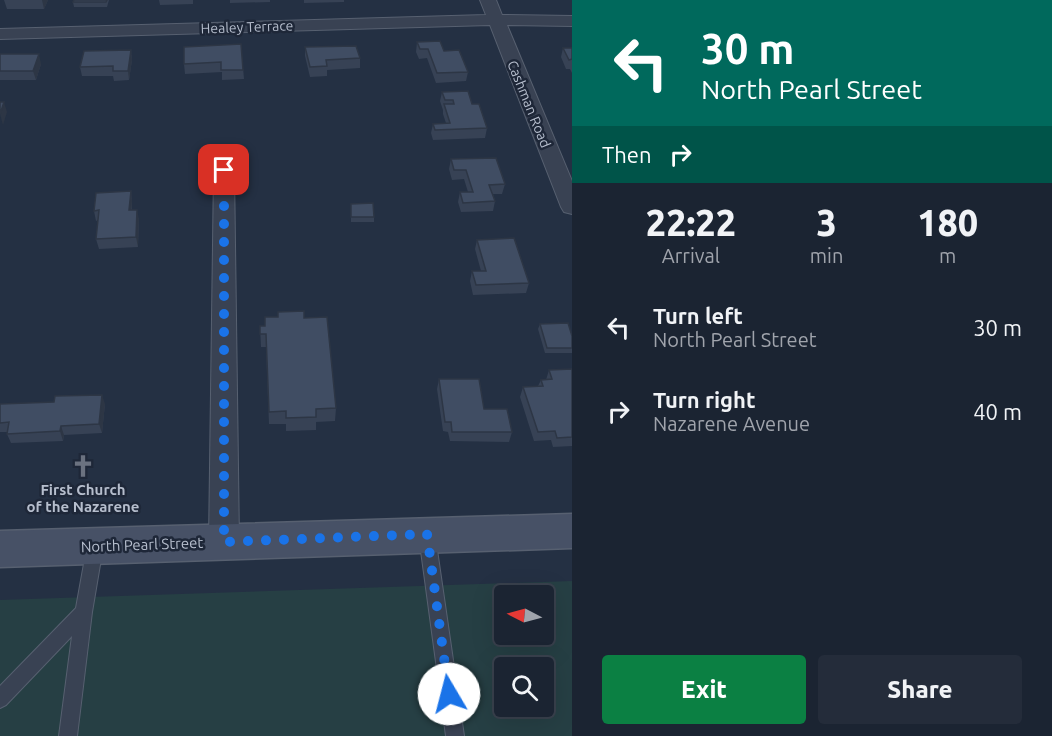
<!DOCTYPE html>
<style>
:root{--surface:#1b2432;--page:#242c3a;--text:#f1f3f6;--muted:#a0a4ac;--line:#39414d;--accent:#0b8043}
body{margin:0;font-family:Ubuntu,sans-serif;background:var(--page);color:var(--text);height:100vh;display:flex;flex-direction:column;font-size:22px;white-space:nowrap}
*{box-sizing:border-box;margin:0}
p{font-size:20px;color:var(--muted)}
.icon{flex:none;width:33px;height:33px;fill:none;stroke:currentColor;stroke-width:2;stroke-linecap:round;stroke-linejoin:round}
.map{position:relative;flex:1;overflow:hidden}
.side{display:flex;flex-direction:column;background:var(--surface);width:480px}
.side>*{flex:none}
.guide{background:#00695c;color:#fff;overflow:hidden}
.needle{width:39px;rotate:276deg}
.tools{position:absolute;left:494px;top:585px;display:grid;gap:12px}
.tools a{display:grid;place-items:center;width:60px;height:60px;border-radius:6px;background:var(--surface);box-shadow:0 6px 24px #0002,0 0 0 2px var(--line);font-size:30px}
.pin{position:absolute;display:grid;place-items:center;width:51px;height:51px;color:#fff;margin:-26px;border-radius:12px;box-shadow:0 3px 9px #0006}
.me{position:absolute;width:66px;margin:-33px;rotate:352deg;stroke-linejoin:round;filter:drop-shadow(0 0 4px #0008)}
.turn{display:flex;align-items:center;gap:21px;height:126px;padding:0 30px;font-size:27px}
.turn .icon{width:78px;height:78px;stroke-width:2.5}
.turn b{display:block;font-size:42px;line-height:51px}
.then{display:flex;align-items:center;height:57px;padding:0 30px;background:#0003;gap:12px;font-size:22px}
.eta{display:flex;justify-content:space-evenly;align-items:center;height:102px;text-align:center}
.eta b{font-size:36px;font-weight:800;line-height:42px}
.button{display:flex;gap:12px;margin-top:auto;padding:12px 30px}
.button a{flex:1;height:69px;border-radius:6px;background:var(--accent);color:#fff;font-size:24px;font-weight:800;line-height:69px;text-align:center}
.button a+a{background:var(--page);color:var(--text)}
ul{padding:0;list-style:none}
li{display:flex;align-items:center;gap:18px;height:84px;padding:0 30px}
li div{flex:1}
li b{display:block;font-size:22px}
li em{font-style:normal}
main{display:flex;flex:1;min-height:0}
.map>svg:first-child{display:block}
</style>
<main>
<div class="map">
<svg width="572" height="736" viewBox="0 0 572 736">
<rect width="100%" height="100%" fill="#243043"/>
<path fill="#263f44" fill-rule="evenodd" d="M572 581V736H0V600ZM504 596H543V634H504ZM504 668H543V706H504Z"/>
<g fill="none" stroke-linecap="round" stroke-linejoin="round">
<g stroke="#576070" stroke-width="2">
<g id="lane">
<polygon points="427,529 433,531 435,536 464,736 446,736 419,536 421,531"/>
<polygon points="95,540 101,542 103,547 92,612 77,736 59,736 72,636 6,705 0,708 0,686 76,608 87,547 89,542"/>
</g>
</g>
<g stroke="#576070" stroke-width="2">
<g id="street">
<polygon points="480,0 496,0 502,15 572,16 572,26 507,25 572,181 572,214 564,212 561,207 490,25 0,39 0,29 486,15"/>
<polygon points="224,164 231,166 234,170 239,542 235,551 224,555 213,551 209,542 214,170 217,166"/>
</g>
</g>
<g stroke="#576070" stroke-width="3">
<polygon id="secondary" points="572,514 572,548 0,567 0,531"/>
</g>
<use href="#lane" fill="#394253" fill-rule="evenodd"/>
<use href="#street" fill="#394253" fill-rule="evenodd"/>
<use href="#secondary" fill="#475166" fill-rule="evenodd"/>
</g>
<g fill="#374255">
<polygon points="4,0 48,0 44,9 7,9"/>
<polygon points="109,0 107,7 74,7 73,2"/>
<polygon points="159,0 193,0 193,4 160,5"/>
<polygon points="230,0 270,0 270,2 230,3"/>
<polygon points="304,0 344,0 344,2 304,3"/>
<polygon points="417,42 444,51 468,72 466,81 436,83 427,58 419,59 416,52"/>
<polygon points="241,44 244,79 222,80 222,72 185,74 184,64"/>
<polygon points="305,47 360,58 360,68 327,70 327,76 310,77 305,56"/>
<polygon points="563,48 572,48 572,73 570,69 566,69 561,57"/>
<polygon points="131,50 132,60 129,80 114,81 113,76 82,76 80,67"/>
<polygon points="0,54 41,64 36,80 0,80"/>
<polygon points="442,92 472,104 487,128 485,138 433,140 431,133 433,124 446,123 443,114 443,110 440,101"/>
<polygon points="451,159 505,184 502,194 493,194 495,201 493,211 461,212 458,202 460,192 468,192 464,179 452,180 449,169"/>
<polygon points="131,191 132,201 132,210 139,219 138,247 99,249 96,239 98,220 96,221 94,211"/>
<polygon points="351,204 374,217 374,222 351,222"/>
<polygon points="477,240 529,283 526,293 473,295 470,281 472,271 481,271 475,249"/>
<polygon points="304,318 336,408 335,421 316,422 316,430 286,431 286,424 269,424 266,347 261,347 260,326 265,326"/>
<polygon points="540,324 572,336 572,353 545,353 538,329"/>
<polygon points="572,369 572,446 553,447 551,440 534,441 520,397 523,387 538,386 541,380 546,380 549,370"/>
<polygon points="439,379 484,409 512,432 509,442 450,441 448,432 443,431 437,389"/>
<polygon points="0,404 105,404 102,433 64,435 63,441 11,443 7,434 8,432 0,432"/>
</g>
<g fill="#2d3645">
<polygon points="42,0 48,0 44,9"/>
<polygon points="131,50 132,60 129,80 128,71"/>
<polygon points="39,54 41,64 36,80 33,71"/>
<polygon points="4,102 7,112 3,125 0,114"/>
<polygon points="131,191 132,201 131,220 129,210"/>
<polygon points="137,210 139,219 138,247 136,237"/>
<polygon points="102,395 105,404 102,433 99,424"/>
<polygon points="61,426 64,435 63,441 60,431"/>
</g>
<g fill="#404d63" stroke="#2d3645" stroke-width="1.5">
<polygon points="74,0 107,0 106,2 73,2"/>
<polygon points="440,41 444,51 459,50 468,72 437,73 428,49 420,49 417,42"/>
<polygon points="241,44 243,70 221,70 221,62 184,64 184,47"/>
<polygon points="356,46 360,58 326,60 327,66 310,67 305,47"/>
<polygon points="563,48 572,48 572,59 569,60"/>
<polygon points="131,50 128,71 113,71 113,66 80,67 84,51"/>
<polygon points="0,54 39,54 33,71 0,71"/>
<polygon points="468,91 472,104 479,104 487,128 435,130 433,124 450,123 444,104 454,104 453,100 445,100 442,92"/>
<polygon points="0,102 4,102 0,114"/>
<polygon points="496,158 505,184 489,185 495,201 463,203 460,192 473,192 466,170 454,170 451,159"/>
<polygon points="131,191 129,210 137,210 136,237 96,239 99,210 94,211 96,193"/>
<polygon points="373,203 374,217 351,217 351,204"/>
<polygon points="514,238 529,283 476,285 472,271 486,271 477,240"/>
<polygon points="304,311 304,318 327,317 336,408 316,409 316,417 286,418 286,411 269,412 266,334 260,334 260,326 265,326 265,317 278,317 278,312"/>
<polygon points="568,323 572,336 572,348 547,348 540,324"/>
<polygon points="572,369 572,437 557,438 555,431 538,432 523,387 543,386 541,380 552,379 549,370"/>
<polygon points="439,379 479,379 484,409 507,409 512,432 452,432 451,422 445,422"/>
<polygon points="102,395 99,424 61,426 60,431 7,434 9,422 0,423 0,404 54,402 55,396"/>
</g>
<g fill="none" stroke-linecap="round" stroke-linejoin="round">
<polyline stroke="#1a73e8" stroke-width="10" stroke-dasharray="0 18" points="224,170 224,542 427,534 449,694"/>
</g>
<defs>
<g id="church-bare" transform="scale(1.8)"><path d="M-1.2-6h2.4v3.5h3.3v2.4h-3.3V6h-2.4V-.1h-3.3v-2.4h3.3Z" fill="#6b7280" stroke="#1e2738" stroke-width="2.5" paint-order="stroke"/></g>
</defs>
<g fill-rule="evenodd">
<use href="#church-bare" x="83" y="466"/>
</g>
<g text-anchor="middle" stroke-width="5" stroke-linejoin="round" paint-order="stroke">
<g font-size="14" fill="#b6becd" stroke="#1e2738">
<text transform="translate(247 27) rotate(-2)" y="5">Healey Terrace</text>
<text transform="translate(529 104) rotate(68)" y="5">Cashman Road</text>
</g>
<g font-size="15" font-weight="bold" fill="#b6becd" stroke="#1e2738">
<text x="83" y="495">First Church<tspan x="83" dy="17">of the Nazarene</tspan></text>
</g>
<g font-size="15" fill="#b6becd" stroke="#1e2738">
<text transform="translate(142 545) rotate(-2)" y="5">North Pearl Street</text>
</g>
</g>
</svg>
<div class="tools">
<a><svg class="needle" viewBox="-14 -14 28 28"><path d="M0-13l5 13h-10z" fill="#e53935"/><path d="M0 13l5-13h-10z" fill="#a0a4ac"/></svg></a>
<a><svg class="icon" aria-label="search" viewBox="0 0 24 24"><circle cx="10" cy="10" r="6"/><path d="M15 15l6 6"/></svg></a>
</div>
<div class="pin" style="left:224px;top:170px;background:#d93025"><svg class="icon" aria-label="arrive" viewBox="0 0 24 24"><path d="M6 21V4h12l-3 4 3 4H6"/></svg></div>
<svg class="me" style="left:449px;top:694px" viewBox="-20 -20 40 40"><circle r="19" fill="#fff"/><path d="M0-13L10 11 0 6-10 11z" fill="#1a73e8"/></svg>
</div>
<section class="side">
<div class="guide">
<div class="turn"><svg class="icon" aria-label="left" viewBox="0 0 24 24"><path d="M17 20v-9H6M10 6l-5 5 5 5"/></svg><div><b>30 m</b>North Pearl Street</div></div>
<div class="then">Then<svg class="icon" aria-label="right" viewBox="0 0 24 24"><path d="M7 20v-9h11M14 6l5 5-5 5"/></svg></div>
</div>
<div class="eta">
<div><b>22:22</b><p>Arrival</p></div>
<div><b>3</b><p>min</p></div>
<div><b>180</b><p>m</p></div>
</div>
<ul>
<li><svg class="icon" aria-label="left" viewBox="0 0 24 24"><path d="M17 20v-9H6M10 6l-5 5 5 5"/></svg><div><b>Turn left</b><p>North Pearl Street</p></div><em>30 m</em></li>
<li><svg class="icon" aria-label="right" viewBox="0 0 24 24"><path d="M7 20v-9h11M14 6l5 5-5 5"/></svg><div><b>Turn right</b><p>Nazarene Avenue</p></div><em>40 m</em></li>
</ul>
<div class="button"><a>Exit</a><a>Share</a></div>
</section>
</main>
